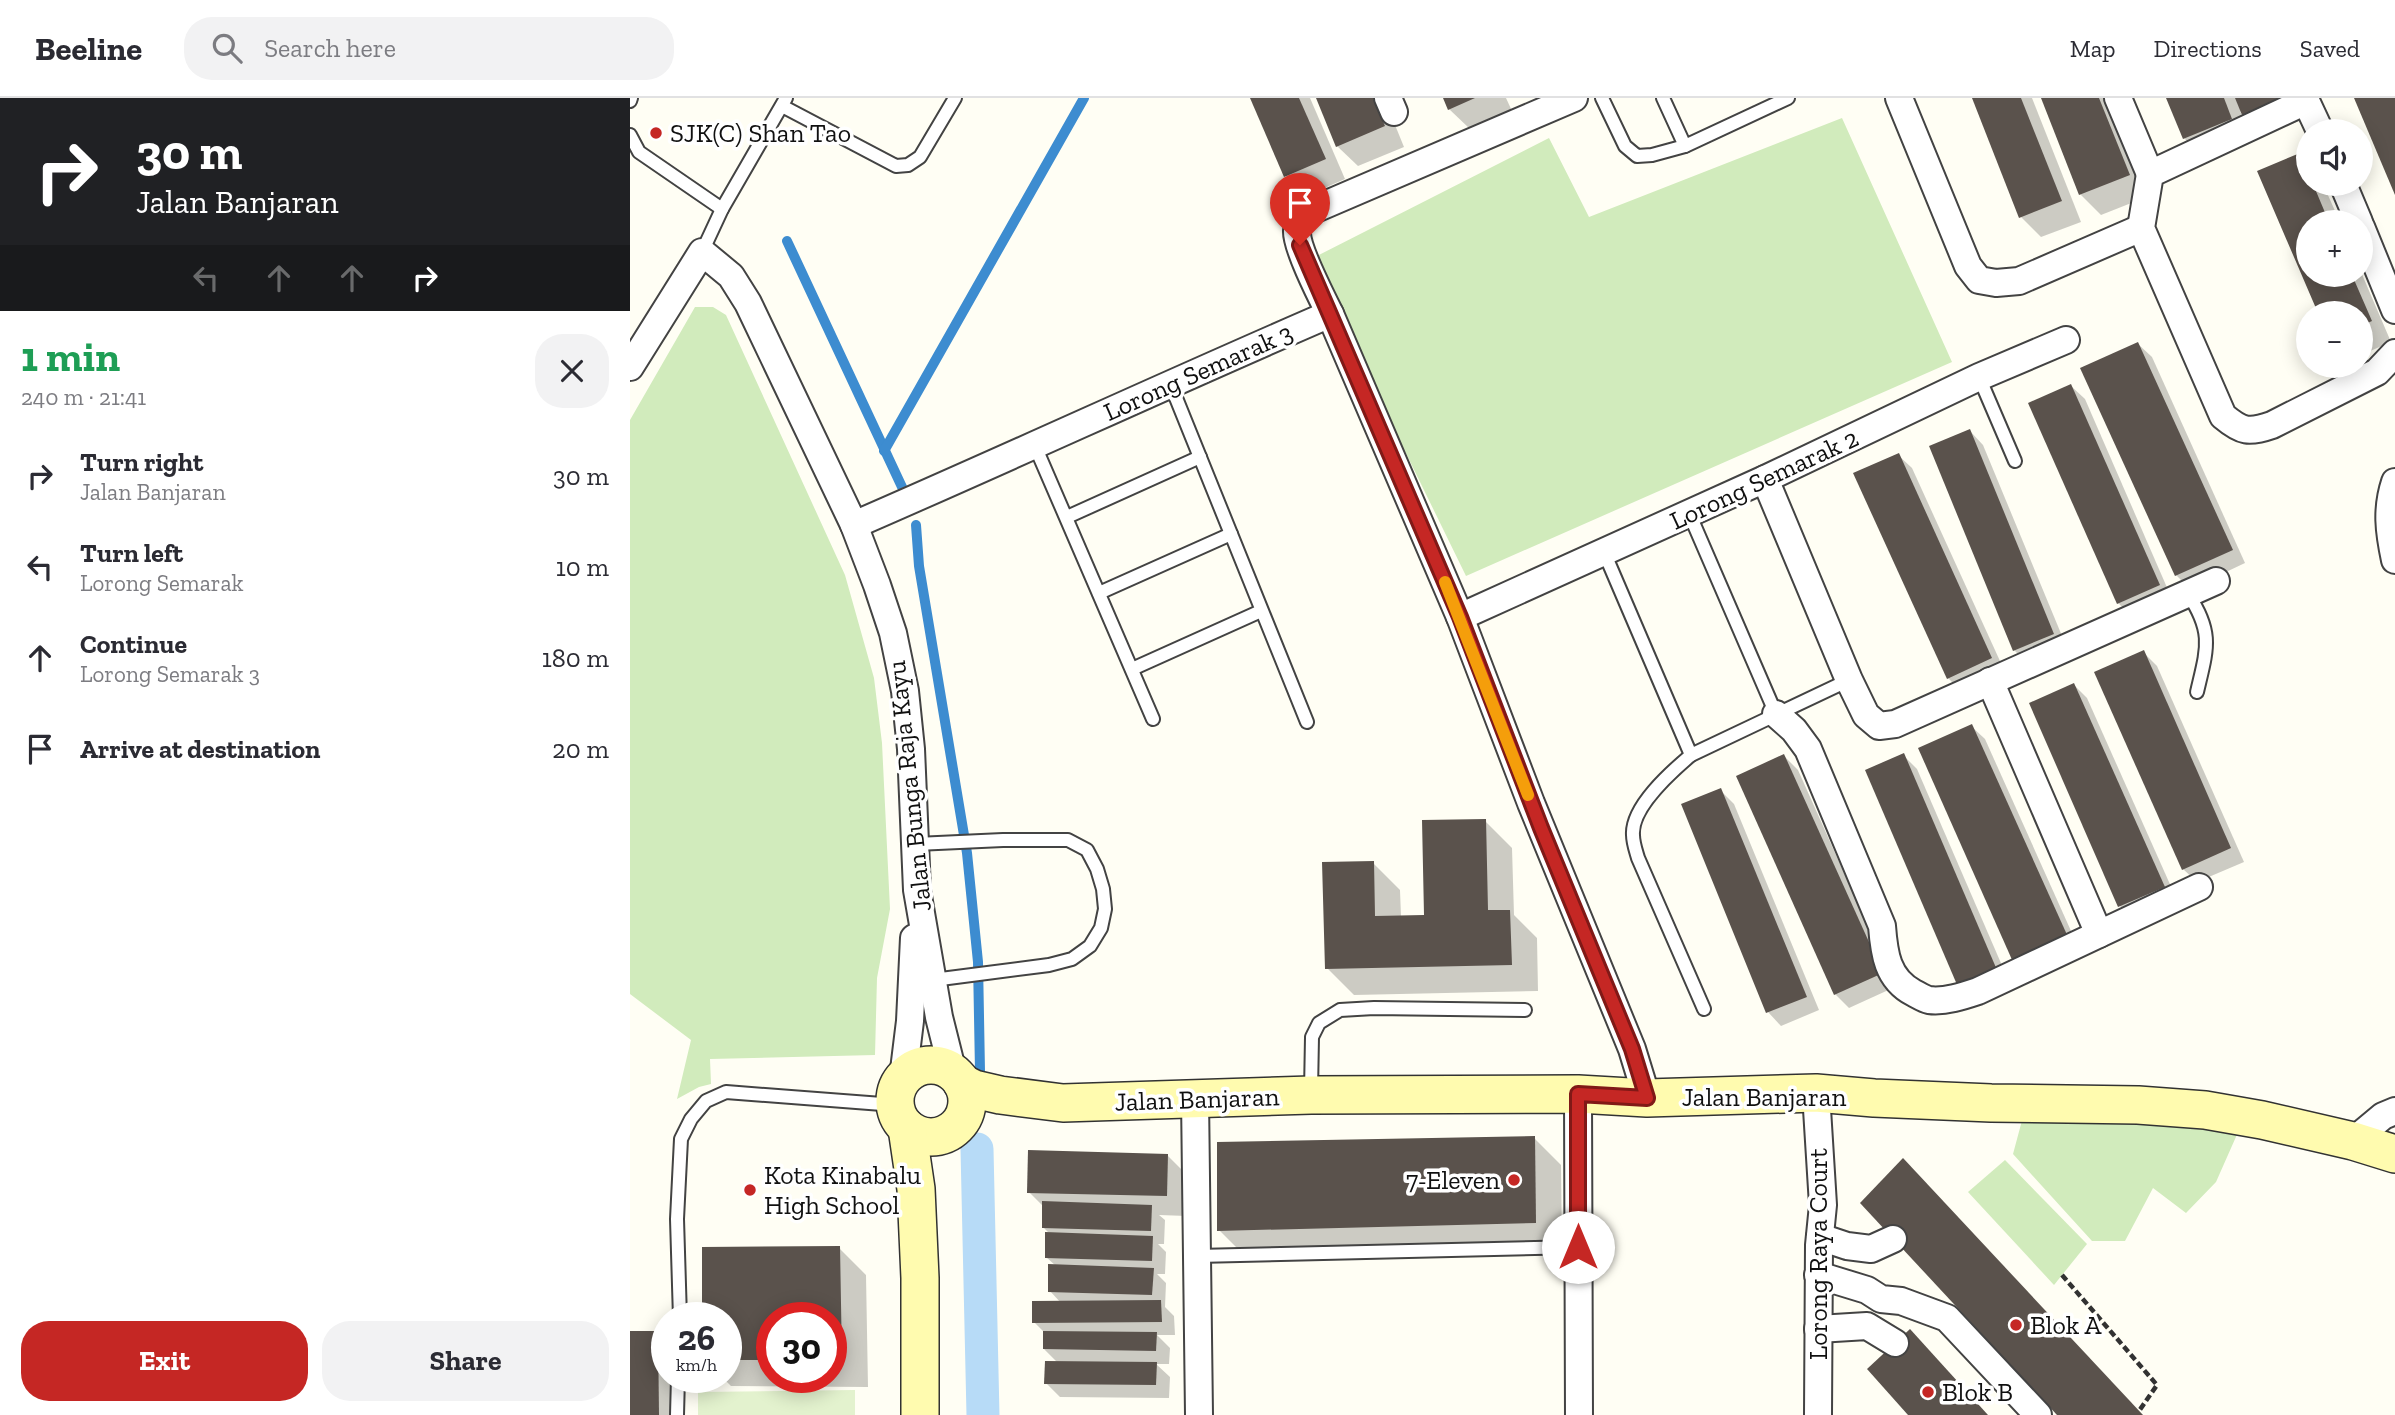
<!DOCTYPE html>
<meta charset="utf-8">
<style>
:root{--surface:#fff;--page:#f2f2f3;--text:#2b2b33;--muted:#7c7c81;--line:#e1e1e2;--accent:#c52724}
body{margin:0;font-family:"Zilla Slab",serif;background:var(--page);color:var(--text);height:100vh;display:flex;flex-direction:column;font-size:26px;white-space:nowrap}
*{box-sizing:border-box;margin:0}
p{font-size:23px;color:var(--muted)}
.icon{flex:none;width:38px;height:38px;fill:none;stroke:currentColor;stroke-width:2;stroke-linecap:round;stroke-linejoin:round}
.map{position:relative;flex:1;overflow:hidden}
.side{display:flex;flex-direction:column;background:var(--surface);width:630px}
.side>*{flex:none}
.hud{background:#202124;color:#fff;overflow:hidden}
.fabs{position:absolute;left:1666px;top:21px;display:grid;gap:14px}
.fabs a{display:grid;place-items:center;width:77px;height:77px;border-radius:50%;background:var(--surface);box-shadow:0 4px 18px #0003;font-size:35px}
.speed{position:absolute;left:21px;top:1204px;display:flex;gap:14px;font-size:35px;font-weight:700;text-align:center}
.speed>*{display:grid;place-content:center;width:91px;height:91px;border-radius:50%;background:var(--surface);box-shadow:0 4px 18px #0003;line-height:1}
.speed small{font-size:18px;font-weight:400}
.speed .limit{border:10px solid #d22;background:#fff;color:#111}
.pin{position:absolute;display:grid;place-items:center;width:60px;height:60px;color:#fff;margin:-72px -30px;border-radius:50% 50% 50% 0;rotate:-45deg;box-shadow:0 0 7px #0007}
.pin .icon{rotate:45deg}
.me{position:absolute;width:77px;margin:-38px;rotate:0deg;stroke-linejoin:round;filter:drop-shadow(0 0 5px #0008)}
.turn{display:flex;align-items:center;gap:24px;height:147px;padding:0 21px;font-size:32px}
.turn .icon{width:91px;height:91px;stroke-width:2.5}
.turn b{display:block;font-size:49px;line-height:60px}
.lanes{display:flex;align-items:center;height:66px;padding:0 21px;background:#0003;justify-content:center;gap:35px;direction:ltr}
.lanes .off{opacity:.35}
.round{display:grid;place-items:center;flex:none;width:74px;height:74px;border-radius:28px;background:var(--page)}
.head{display:flex;align-items:center;justify-content:space-between;height:119px;padding:0 21px}
h1{font-size:42px;font-weight:700;line-height:52px;color:#1e9e55}
.button{display:flex;gap:14px;margin-top:auto;padding:14px 21px}
.button a{flex:1;height:80px;border-radius:28px;background:var(--accent);color:#fff;font-size:28px;font-weight:700;line-height:80px;text-align:center}
.button a+a{background:var(--page);color:var(--text)}
ul{padding:0;list-style:none}
li{display:flex;align-items:center;gap:21px;height:91px;padding:0 21px}
li div{flex:1}
li b{display:block;font-size:26px}
li em{font-style:normal}
header{display:flex;align-items:center;gap:42px;box-sizing:border-box;height:98px;padding:0 35px;background:var(--surface);border-bottom:2px solid var(--line)}
header strong{font-size:33px}
nav{display:flex;gap:38px;margin-inline-start:auto;font-size:24px}
.search{width:490px;height:63px;background:var(--page);display:flex;align-items:center;gap:18px;box-sizing:border-box;padding:0 24px;border-radius:28px;color:var(--muted);font-size:26px}
main{display:flex;flex:1;min-height:0}
.map>svg:first-child{display:block}
</style>
<header>
<strong>Beeline</strong>
<div class="search"><svg class="icon" aria-label="search" viewBox="0 0 24 24"><circle cx="10" cy="10" r="6"/><path d="M15 15l6 6"/></svg>Search here</div>
<nav><a>Map</a><a>Directions</a><a>Saved</a></nav>
</header>
<main>
<section class="side">
<div class="hud">
<div class="turn"><svg class="icon" aria-label="right" viewBox="0 0 24 24"><path d="M7 20v-9h11M14 6l5 5-5 5"/></svg><div><b>30 m</b>Jalan Banjaran</div></div>
<div class="lanes"><svg class="icon off" aria-label="left" viewBox="0 0 24 24"><path d="M17 20v-9H6M10 6l-5 5 5 5"/></svg><svg class="icon off" aria-label="ahead" viewBox="0 0 24 24"><path d="M12 20V5M6 11l6-6 6 6"/></svg><svg class="icon off" aria-label="ahead" viewBox="0 0 24 24"><path d="M12 20V5M6 11l6-6 6 6"/></svg><svg class="icon" aria-label="right" viewBox="0 0 24 24"><path d="M7 20v-9h11M14 6l5 5-5 5"/></svg></div>
</div>
<div class="head"><div><h1>1 min</h1><p>240 m · 21:41</p></div><a class="round"><svg class="icon" aria-label="close" viewBox="0 0 24 24"><path d="M6 6l12 12M18 6L6 18"/></svg></a></div>
<ul>
<li><svg class="icon" aria-label="right" viewBox="0 0 24 24"><path d="M7 20v-9h11M14 6l5 5-5 5"/></svg><div><b>Turn right</b><p>Jalan Banjaran</p></div><em>30 m</em></li>
<li><svg class="icon" aria-label="left" viewBox="0 0 24 24"><path d="M17 20v-9H6M10 6l-5 5 5 5"/></svg><div><b>Turn left</b><p>Lorong Semarak</p></div><em>10 m</em></li>
<li><svg class="icon" aria-label="ahead" viewBox="0 0 24 24"><path d="M12 20V5M6 11l6-6 6 6"/></svg><div><b>Continue</b><p>Lorong Semarak 3</p></div><em>180 m</em></li>
<li><svg class="icon" aria-label="arrive" viewBox="0 0 24 24"><path d="M6 21V4h12l-3 4 3 4H6"/></svg><div><b>Arrive at destination</b></div><em>20 m</em></li>
</ul>
<div class="button"><a>Exit</a><a>Share</a></div>
</section>
<div class="map">
<svg width="1765" height="1317" viewBox="0 0 1765 1317">
<rect width="100%" height="100%" fill="#fffef4"/>
<g fill="#d1ebbc">
<polygon points="1212,20 1322,264 836,478 681,161 919,40 959,119"/>
<polygon points="65,209 83,209 96,217 215,477 244,580 252,645 260,811 247,880 245,957 80,961 81,986 69,989 47,1001 61,942 0,896 0,322"/>
<polygon points="1394,1015 1609,1032 1586,1084 1556,1115 1523,1090 1495,1143 1462,1143 1383,1056"/>
<polygon points="1375,1062 1457,1146 1424,1187 1338,1094"/>
</g>
<polygon fill="#e3f2ce" points="225,1292 225,1317 68,1317 68,1294"/>
<g fill="#0003" fill-rule="evenodd">
<polygon points="622,0 680,0 715,81 676,98 656,78"/>
<polygon points="687,0 754,0 774,49 728,68 707,48"/>
<polygon points="815,0 876,0 882,13 840,31 819,11"/>
<polygon points="1344,0 1402,0 1451,124 1411,139 1391,119"/>
<polygon points="1412,0 1480,0 1519,98 1471,117 1450,96"/>
<polygon points="1538,0 1676,0 1682,18 1634,37 1610,13 1622,42 1575,61 1554,40"/>
<polygon points="1669,57 1678,66 1678,86 1693,86 1710,124 1678,124 1678,177 1731,177 1731,174 1761,244 1731,257 1731,215 1690,215 1629,74"/>
<polygon points="1508,246 1522,259 1615,465 1560,491 1546,477"/>
<polygon points="1441,288 1455,301 1542,501 1502,518 1488,505"/>
<polygon points="1340,333 1353,347 1437,550 1398,566 1384,552"/>
<polygon points="1268,357 1282,370 1375,574 1332,594 1318,580"/>
<polygon points="1513,554 1527,568 1614,764 1567,784 1553,771"/>
<polygon points="1444,587 1457,600 1547,802 1504,822 1490,808"/>
<polygon points="1341,628 1355,641 1450,853 1399,876"/>
<polygon points="1273,657 1287,671 1380,886 1343,901"/>
<polygon points="1154,658 1168,672 1265,889 1219,910 1205,896"/>
<polygon points="1090,692 1104,706 1189,912 1151,928 1138,914"/>
<polygon points="855,723 882,750 884,817 907,840 908,893 724,897 697,870 743,765 770,792 771,819 796,818"/>
<polygon points="904,1040 931,1067 932,1152 616,1159 589,1132"/>
<polygon points="537,1057 558,1078 557,1118 529,1117 535,1122 534,1146 528,1146 536,1154 535,1176 527,1176 536,1185 535,1209 544,1218 545,1237 527,1237 540,1250 539,1266 526,1266 540,1279 539,1300 430,1299 416,1285 428,1265 414,1251 415,1235 404,1224 431,1205 420,1193 426,1168 416,1159 420,1136 414,1130 414,1109 399,1094"/>
<path d="M209 1150 236 1177 238 1289 101 1288 92 1279H96V1220ZM142 1220H201V1279H142Z"/>
<polygon points="0,1234 27,1234 37,1244 37,1279 48,1279 48,1317 0,1317"/>
</g>
<g fill="none" stroke-linecap="round" stroke-linejoin="round">
<g stroke="#3d8cd0" stroke-width="10">
<polyline points="157,143 272,389"/>
<polyline points="254,353 454,0"/>
<polyline points="286,427 289,468 337,755 348,864 350,973"/>
<polyline points="347,1051 348,1040"/>
</g>
<polyline stroke="#b7dbf7" stroke-width="33" points="347,1051 353,1317"/>
</g>
<g fill="#5a524c">
<polygon points="620,0 669,0 696,61 654,79"/>
<polygon points="686,0 743,0 755,28 706,49"/>
<polygon points="813,0 845,0 818,12"/>
<polygon points="1342,0 1391,0 1432,103 1389,120"/>
<polygon points="1411,0 1469,0 1500,77 1449,97"/>
<polygon points="1536,0 1594,0 1602,21 1553,41"/>
<polygon points="1605,0 1655,0 1612,17"/>
<polygon points="1724,0 1765,0 1765,97"/>
<polygon points="1670,55 1678,75 1678,86 1683,86 1699,124 1678,124 1678,177 1722,177 1742,223 1731,228 1731,215 1688,215 1627,73"/>
<polygon points="1508,244 1603,452 1545,478 1450,270"/>
<polygon points="1441,286 1530,487 1487,506 1398,305"/>
<polygon points="1340,331 1424,536 1383,553 1299,348"/>
<polygon points="1269,355 1362,560 1317,581 1223,375"/>
<polygon points="1514,552 1601,750 1552,772 1464,574"/>
<polygon points="1444,585 1535,789 1488,809 1399,605"/>
<polygon points="1342,626 1438,839 1383,864 1288,650"/>
<polygon points="1274,655 1367,872 1328,889 1235,672"/>
<polygon points="1154,656 1253,875 1204,897 1106,678"/>
<polygon points="1091,690 1177,899 1136,915 1051,706"/>
<polygon points="856,721 858,812 880,812 882,867 695,871 692,764 744,763 745,818 794,817 792,722"/>
<polygon points="905,1038 906,1125 587,1133 587,1044"/>
<polygon points="398,1052 538,1056 537,1098 397,1095"/>
<polygon points="1273,1060 1513,1317 1427,1317 1230,1105"/>
<polygon points="412,1103 522,1107 521,1133 412,1130"/>
<polygon points="415,1134 523,1138 522,1163 415,1160"/>
<polygon points="210,1148 212,1262 201,1262 201,1220 142,1220 142,1262 96,1262 96,1220 72,1220 72,1149"/>
<polygon points="418,1166 524,1170 522,1197 418,1194"/>
<polygon points="531,1202 532,1224 402,1225 402,1203"/>
<polygon points="1280,1231 1358,1317 1278,1317 1237,1271"/>
<polygon points="0,1233 28,1233 29,1317 0,1317"/>
<polygon points="413,1233 527,1234 526,1253 413,1251"/>
<polygon points="415,1263 527,1264 526,1287 414,1286"/>
</g>
<g fill="none" stroke-linecap="round" stroke-linejoin="round">
<g stroke="#434343" stroke-width="16">
<g id="lane">
<polyline points="972,0 995,48 1007,58 1022,57 1055,48"/>
<polyline points="1033,0 1055,48 1158,0"/>
<polyline points="0,3 1,0"/>
<polyline points="152,8 266,68 278,67 290,59 325,0"/>
<polyline points="0,37 9,54 92,111"/>
<polyline points="72,154 92,111 156,0"/>
<polyline points="1349,279 1385,363"/>
<polyline points="540,285 677,624"/>
<polyline points="405,348 523,621"/>
<polyline points="1059,415 1146,616"/>
<polyline points="437,419 570,359"/>
<path d="M974 454 1061 657C1041 674 1001 709 1003 737 1003 745 1006 753 1008 760L1074 911"/>
<polyline points="469,495 601,436"/>
<path d="M1558 496C1584 535 1577 551 1567 594"/>
<polyline points="502,571 631,513"/>
<polyline points="1061,657 1219,582"/>
<polyline points="286,746 373,742 438,742 457,752 467,771 473,791 475,811 471,830 460,848 442,861 419,867 303,882"/>
<polyline points="681,993 682,939 689,925 710,912 744,910 895,912"/>
<polyline points="567,1158 948,1149"/>
<polyline points="50,1220 47,1121 51,1041 61,1021 76,1003 96,994 265,1007"/>
<polyline points="47,1317 48,1279"/>
</g>
</g>
<g stroke="#434343" stroke-width="30">
<g id="street">
<polyline points="758,0 764,14"/>
<polyline points="1269,0 1338,168 1349,182 1366,185 1389,183 1511,130"/>
<polyline points="1488,0 1520,76"/>
<path d="M1676 0V3L1520 76 1511 130 1593 318C1612 334 1619 335 1642 327L1747 274 1765 255"/>
<polyline points="1676,3 1690,33"/>
<polyline points="1713,86 1729,124"/>
<polyline points="1731,129 1765,212"/>
<polyline points="700,216 830,519 901,705 1002,951 1017,1000"/>
<polyline points="0,269 72,154 101,178 118,205 224,427 247,487 263,535 275,593 281,651 287,792 309,919 323,975"/>
<polyline points="1135,381 1219,582 1236,617 1249,628 1265,626 1586,483"/>
<path d="M1765 384C1756 411 1759 434 1765 462"/>
<path d="M224 427C383 358 540 285 700 216 692 200 666 149 667 133 668 123 676 117 683 112L944 0"/>
<polyline points="830,519 1135,381 1349,279 1436,242"/>
<polyline points="1360,583 1469,836"/>
<path d="M1146 616 1164 632 1178 651 1252 828C1254 855 1257 881 1284 895 1288 897 1294 901 1299 902 1315 904 1333 898 1348 893L1569 789"/>
<polyline points="273,980 280,923 284,840"/>
<polyline points="1186,995 1193,1107 1189,1147 1188,1317"/>
<polyline points="948,996 949,1317"/>
<polyline points="565,1000 569,1317"/>
<polyline points="1723,1043 1753,1018 1765,1013"/>
<polyline points="1190,1139 1217,1148 1241,1151 1263,1141"/>
<polyline points="1188,1177 1237,1192 1251,1201 1271,1203 1317,1220 1408,1317"/>
<polyline points="1188,1231 1237,1228 1265,1245"/>
</g>
</g>
<g stroke="#323232" stroke-width="40">
<g id="secondary">
<circle cx="301" cy="1003" r="36"/>
<polyline points="332,985 344,991 370,997 433,1005 681,997 948,996 1017,1000 1186,995 1244,1000 1361,1005 1508,1007 1575,1012 1632,1022 1723,1043 1765,1056"/>
<polyline points="277,1030 286,1091 290,1180 290,1317"/>
</g>
</g>
<polyline stroke="#323232" stroke-width="4.5" stroke-dasharray="7 3.5" stroke-linecap="butt" points="1432,1177 1527,1287 1509,1313"/>
<use href="#lane" stroke="#fff" stroke-width="12"/>
<use href="#street" stroke="#fff" stroke-width="26"/>
<use href="#secondary" stroke="#fffbaf" stroke-width="37"/>
</g>
<g fill="none" stroke-linecap="round" stroke-linejoin="round">
<g stroke="#801917" stroke-width="18">
<polyline id="route" points="670,147 830,519 911,730 1002,951 1017,1000 948,996 948,1149"/>
</g>
<use href="#route" stroke="#c52724" stroke-width="12"/>
<polyline stroke="#f59e0b" stroke-width="12" points="815,484 898,697"/>
</g>
<g fill="#c52724" stroke="#fff" stroke-width="2.5">
<circle cx="26" cy="35" r="7"/>
<circle cx="884" cy="1082" r="7"/>
<circle cx="120" cy="1092" r="7"/>
<circle cx="1386" cy="1227" r="7"/>
<circle cx="1298" cy="1294" r="7"/>
</g>
<g text-anchor="middle" stroke-width="7" stroke-linejoin="round" paint-order="stroke">
<g font-size="26" fill="#101010" stroke="#fff" text-anchor="start">
<text x="40" y="44">SJK(C) Shan Tao</text>
<text x="134" y="1086">Kota Kinabalu<tspan x="134" dy="30">High School</tspan></text>
<text x="870" y="1091" text-anchor="end">7-Eleven</text>
<text x="1400" y="1236">Blok A</text>
<text x="1312" y="1303">Blok B</text>
</g>
<g font-size="26" fill="#101010" stroke="#fff">
<text transform="translate(568 274) rotate(-24)" y="9">Lorong Semarak 3</text>
<text transform="translate(1134 381) rotate(-25)" y="9">Lorong Semarak 2</text>
<text transform="translate(279 688) rotate(-96)" y="9">Jalan Bunga Raja Kayu</text>
<text x="1134" y="1008">Jalan Banjaran</text>
<text transform="translate(567 1001) rotate(-2)" y="9">Jalan Banjaran</text>
<text transform="translate(1188 1156) rotate(-90)" y="9">Lorong Raya Court</text>
</g>
</g>
</svg>
<div class="fabs">
<a><svg class="icon" aria-label="sound" viewBox="0 0 24 24"><path d="M4 9h4l5-4v14l-5-4H4zM17 9q2 3 0 6"/></svg></a>
<a>+</a>
<a>−</a>
</div>
<div class="speed"><div>26<small>km/h</small></div><div class="limit">30</div></div>
<div class="pin" style="left:670px;top:147px;background:#d93025"><svg class="icon" aria-label="arrive" viewBox="0 0 24 24"><path d="M6 21V4h12l-3 4 3 4H6"/></svg></div>
<svg class="me" style="left:948px;top:1149px" viewBox="-20 -20 40 40"><circle r="19" fill="#fff"/><path d="M0-13L10 11 0 6-10 11z" fill="#c52724"/></svg>
</div>
</main>
